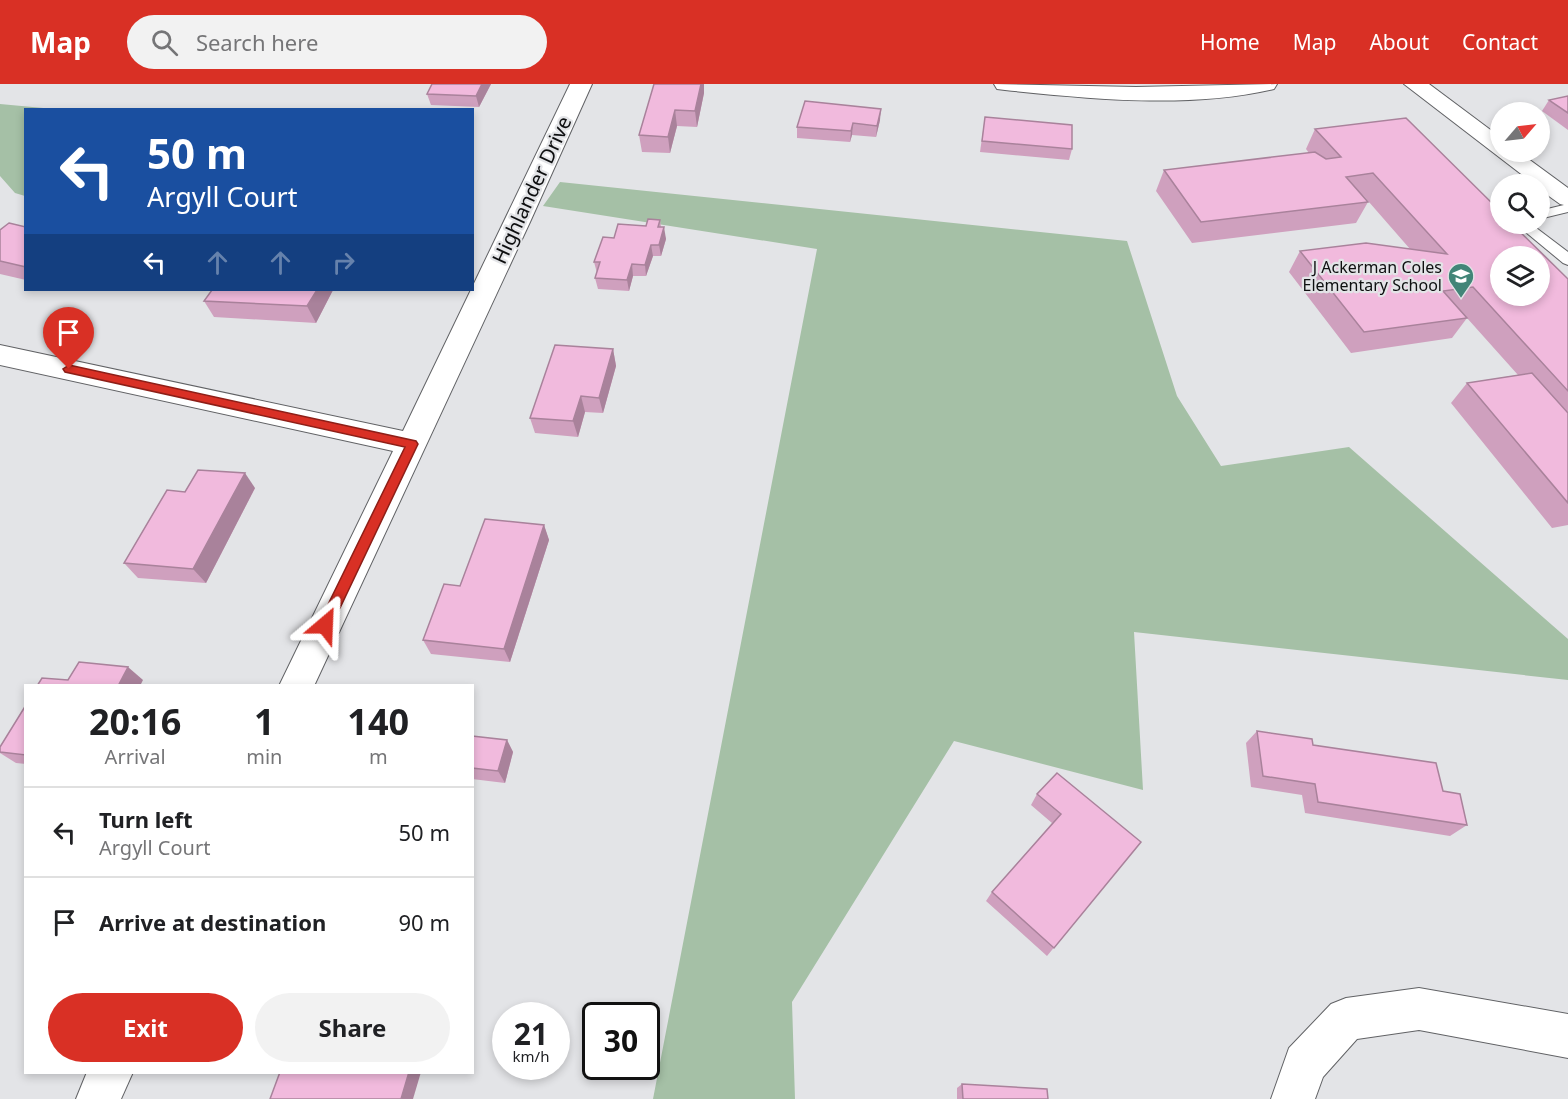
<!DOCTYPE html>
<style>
:root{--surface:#fff;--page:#f2f2f2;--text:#202124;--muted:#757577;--line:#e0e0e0;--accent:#d93025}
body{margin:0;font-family:"Noto Sans",sans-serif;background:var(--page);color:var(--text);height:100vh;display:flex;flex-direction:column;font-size:22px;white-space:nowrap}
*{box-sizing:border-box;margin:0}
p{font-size:20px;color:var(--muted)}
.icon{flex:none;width:33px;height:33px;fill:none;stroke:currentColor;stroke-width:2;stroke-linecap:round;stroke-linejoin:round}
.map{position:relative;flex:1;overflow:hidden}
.details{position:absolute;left:24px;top:600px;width:450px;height:390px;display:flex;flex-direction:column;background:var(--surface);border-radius:0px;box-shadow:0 3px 9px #0003}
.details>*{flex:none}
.top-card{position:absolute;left:24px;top:24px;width:450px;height:183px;border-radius:0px;box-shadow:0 3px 9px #0003;background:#1a4fa0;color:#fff;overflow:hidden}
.needle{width:39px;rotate:62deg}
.tools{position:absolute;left:1490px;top:18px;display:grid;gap:12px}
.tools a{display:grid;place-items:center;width:60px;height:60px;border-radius:50%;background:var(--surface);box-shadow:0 3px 9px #0003;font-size:30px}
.speed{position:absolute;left:492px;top:918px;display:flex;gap:12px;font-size:30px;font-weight:700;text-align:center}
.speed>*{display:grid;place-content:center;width:78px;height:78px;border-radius:50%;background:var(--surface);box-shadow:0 3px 9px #0003;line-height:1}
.speed small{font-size:15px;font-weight:400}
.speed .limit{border:3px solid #111;border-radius:9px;background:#fff;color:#111}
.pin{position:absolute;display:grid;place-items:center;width:51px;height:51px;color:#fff;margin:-62px -26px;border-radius:50% 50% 50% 0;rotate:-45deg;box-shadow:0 0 6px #0007}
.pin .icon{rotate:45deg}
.me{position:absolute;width:66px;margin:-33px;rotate:26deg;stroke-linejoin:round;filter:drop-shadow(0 0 4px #0008)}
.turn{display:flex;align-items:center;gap:21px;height:126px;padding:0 24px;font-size:27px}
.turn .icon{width:78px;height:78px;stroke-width:2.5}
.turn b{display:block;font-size:42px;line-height:51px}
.lanes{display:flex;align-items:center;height:57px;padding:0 24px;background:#0003;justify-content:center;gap:30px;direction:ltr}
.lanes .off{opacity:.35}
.eta{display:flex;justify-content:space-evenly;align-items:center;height:102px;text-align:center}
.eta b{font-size:36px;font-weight:700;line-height:42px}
.button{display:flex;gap:12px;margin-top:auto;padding:12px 24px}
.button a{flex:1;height:69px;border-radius:36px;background:var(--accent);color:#fff;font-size:24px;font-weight:700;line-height:69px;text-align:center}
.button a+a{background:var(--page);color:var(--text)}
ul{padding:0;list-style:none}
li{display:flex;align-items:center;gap:18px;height:90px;padding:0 24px;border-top:2px solid var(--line)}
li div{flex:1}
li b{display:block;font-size:22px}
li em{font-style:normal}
header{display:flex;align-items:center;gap:36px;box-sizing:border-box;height:84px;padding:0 30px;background:var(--accent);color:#fff}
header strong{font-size:28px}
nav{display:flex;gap:33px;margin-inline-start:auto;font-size:21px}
.search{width:420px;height:54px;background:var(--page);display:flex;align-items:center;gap:15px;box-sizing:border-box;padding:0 21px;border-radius:33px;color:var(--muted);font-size:22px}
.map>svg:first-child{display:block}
</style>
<header>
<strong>Map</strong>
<div class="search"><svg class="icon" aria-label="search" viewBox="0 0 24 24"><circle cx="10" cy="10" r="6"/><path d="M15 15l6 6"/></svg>Search here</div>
<nav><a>Home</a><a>Map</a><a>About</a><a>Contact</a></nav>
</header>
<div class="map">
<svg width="1568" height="1015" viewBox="0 0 1568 1015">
<rect width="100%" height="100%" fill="#e3e4e7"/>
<g fill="#a5c0a6">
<polygon points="0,20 54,25 26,26 25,112 15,109 0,92"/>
<polygon points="560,98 1127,157 1177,312 1221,382 1349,363 1568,555 1568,596 1134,548 1143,706 954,657 792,918 795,1015 653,1015 817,165 543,122"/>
</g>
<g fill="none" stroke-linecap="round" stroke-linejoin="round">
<g stroke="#616265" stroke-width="2">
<g id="lane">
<polygon points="1568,120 1568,128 1539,135 1539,127"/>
<polygon points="1516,140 1531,140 1568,168 1568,181 1563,179"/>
</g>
</g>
<g stroke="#616265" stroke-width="2">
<g id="street">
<polygon points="570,0 592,0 530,138 314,602 279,602 393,367 0,281 0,261 403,347"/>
<path d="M994 0 1136 3 1277 0 1274 5C1189 25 1091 15 1005 6L997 5Z"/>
<polygon points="1404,0 1429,0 1500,53 1500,68 1519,68 1568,104 1568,122 1560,120 1539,105 1539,100 1534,100"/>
<polygon points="1419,904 1568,930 1568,974 1419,946 1357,955 1323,993 1315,1015 1271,1015 1289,964 1331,920 1346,914"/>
<polygon points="87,988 133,988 121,1015 76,1015"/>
</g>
</g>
<use href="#lane" fill="#fff" fill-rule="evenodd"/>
<use href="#street" fill="#fff" fill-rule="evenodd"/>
</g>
<g fill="#cfa0be">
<polygon points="491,0 479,23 431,21 427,10"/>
<polygon points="654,0 704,0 704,9 697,43 677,42 670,69 642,68 639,51"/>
<polygon points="1568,12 1568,46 1542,27 1549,16"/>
<polygon points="985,33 1072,65 1069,76 980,68"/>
<polygon points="880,36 876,53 852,51 850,58 797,54 797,43"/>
<polygon points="1315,45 1568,195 1568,441 1552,444 1451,319 1467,299 1518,291 1467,234 1452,254 1351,269 1289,188 1300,167 1410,165 1362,110 1368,118 1356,139 1192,159 1156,107 1164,86 1309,69 1306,65"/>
<polygon points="660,136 661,143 666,155 661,172 653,172 646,192 633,192 629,207 598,205 595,194 597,189 594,178 614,154"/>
<polygon points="26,143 26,196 0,190 0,146"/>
<polygon points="212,206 333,206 316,239 214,233 204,217"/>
<polygon points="613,265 616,282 603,329 585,328 578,353 535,349 530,334"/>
<polygon points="255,404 206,499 138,494 124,479 185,408"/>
<polygon points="544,441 549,456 510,578 431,570 423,556 460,502"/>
<polygon points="26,621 26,680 16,679 0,669 0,663"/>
<polygon points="1257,647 1313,661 1443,707 1467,741 1450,752 1305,729 1302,711 1251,703 1246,659"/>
<polygon points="472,652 507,656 513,668 505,699 472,695"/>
<polygon points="1037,710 1141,758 1047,872 986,817 992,808 1052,739 1031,721"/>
<polygon points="962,1000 1048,1015 957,1015 957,1004"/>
</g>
<g fill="#a9829b">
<polygon points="482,0 491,0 479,23 476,12"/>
<polygon points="701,0 704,0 704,9 697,43 695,27"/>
<polygon points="881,25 880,36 876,53 877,42"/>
<polygon points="675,26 677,42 670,69 668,53"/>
<polygon points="853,39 852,51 850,58 851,47"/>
<polygon points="664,143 666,155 661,172 659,161"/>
<polygon points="651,161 653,172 646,192 645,181"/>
<polygon points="632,180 633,192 629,207 627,196"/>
<polygon points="317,206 333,206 316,239 307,222"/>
<polygon points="613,265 616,282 603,329 599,314"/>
<polygon points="581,312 585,328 578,353 573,337"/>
<polygon points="245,389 255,404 206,499 193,485"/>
<polygon points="544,441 549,456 510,578 504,565"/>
<polygon points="128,583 143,596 140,602 118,602"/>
<polygon points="507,656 513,668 505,699 498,687"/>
<polygon points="409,988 421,988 413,1015 401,1015"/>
</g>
<g fill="#f1badd" stroke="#a9829b" stroke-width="1.5" fill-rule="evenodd">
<polygon points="432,0 482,0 476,12 427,10"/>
<polygon points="654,0 701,0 695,27 675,26 668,53 639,51"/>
<polygon points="1568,12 1568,29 1549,16"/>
<polygon points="805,17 881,25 877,42 853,39 851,47 797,43"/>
<polygon points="985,33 1072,41 1072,65 982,57"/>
<path d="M1406 34 1500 127V140H1512L1568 195V307L1473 203 1443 207 1467 234 1364 248 1300 167 1366 159 1447 170 1373 89 1346 93 1368 118 1201 138 1164 86 1315 68 1326 75 1341 73 1315 45ZM1500 172H1539V212H1500Z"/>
<polygon points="648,135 660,136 658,143 664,143 659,161 651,161 645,181 632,180 627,196 595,194 600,178 594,178 603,153 614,154 618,140 646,142"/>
<polygon points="9,139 26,143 26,183 0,177 0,146"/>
<polygon points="212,206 317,206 307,222 204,217"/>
<polygon points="555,261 613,265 599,314 581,312 573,337 530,334"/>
<polygon points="1532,289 1568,329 1568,419 1467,299"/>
<polygon points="198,386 245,389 193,485 124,479 167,406 185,408"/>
<polygon points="485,435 544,441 504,565 423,556 444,500 460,502"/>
<polygon points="79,578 128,583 118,602 37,602 42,594 68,596"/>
<polygon points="26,621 26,671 0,668 0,663"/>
<polygon points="1257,647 1312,655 1313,661 1436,679 1443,707 1460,710 1467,741 1318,718 1315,700 1263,692"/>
<polygon points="472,652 507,656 498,687 472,684"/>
<polygon points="1057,689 1141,758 1054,864 992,808 1061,730 1037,710"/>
<polygon points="280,988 409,988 401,1015 270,1015"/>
<polygon points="962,1000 1047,1005 1048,1015 963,1015"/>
</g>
<polygon fill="#d93025" stroke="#8d1f18" stroke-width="1.5" points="69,281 416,357 418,360 330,545 320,545 318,541 405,363 65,288 63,285"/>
<defs>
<g id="school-pin" transform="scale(1.35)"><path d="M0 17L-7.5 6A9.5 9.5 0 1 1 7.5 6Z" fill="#428578" stroke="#e3e4e7"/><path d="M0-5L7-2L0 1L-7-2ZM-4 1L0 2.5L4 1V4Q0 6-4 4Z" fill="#fff"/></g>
</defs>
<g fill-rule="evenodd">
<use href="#school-pin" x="1461" y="192"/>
</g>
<g text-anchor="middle" stroke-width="4.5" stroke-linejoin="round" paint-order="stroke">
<g font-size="16" fill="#0e0f10" stroke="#e3e4e7" text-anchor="end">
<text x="1442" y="189">J Ackerman Coles<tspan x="1442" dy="18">Elementary School</tspan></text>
</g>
<g font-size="20" fill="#0e0f10" stroke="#e3e4e7">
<text transform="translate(532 106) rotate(-65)" y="7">Highlander Drive</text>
</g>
</g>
</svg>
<div class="tools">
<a><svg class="needle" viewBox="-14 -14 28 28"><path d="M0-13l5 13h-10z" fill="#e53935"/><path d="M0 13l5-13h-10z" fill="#757577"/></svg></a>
<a><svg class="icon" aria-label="search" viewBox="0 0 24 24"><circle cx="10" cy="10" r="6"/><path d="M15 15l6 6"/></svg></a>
<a><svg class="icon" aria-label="layers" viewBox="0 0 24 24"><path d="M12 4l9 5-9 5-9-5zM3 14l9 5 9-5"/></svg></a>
</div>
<div class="speed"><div>21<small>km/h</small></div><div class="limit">30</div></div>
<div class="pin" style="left:69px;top:285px;background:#d93025"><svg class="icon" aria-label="arrive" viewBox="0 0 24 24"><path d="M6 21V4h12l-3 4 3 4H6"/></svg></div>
<svg class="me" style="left:325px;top:541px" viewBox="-20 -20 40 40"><path d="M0-17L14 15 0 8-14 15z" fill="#d93025" stroke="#fff" stroke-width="4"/></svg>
<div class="top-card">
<div class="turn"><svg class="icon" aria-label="left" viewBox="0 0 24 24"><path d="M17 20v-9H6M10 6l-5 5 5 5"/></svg><div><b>50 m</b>Argyll Court</div></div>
<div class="lanes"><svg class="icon" aria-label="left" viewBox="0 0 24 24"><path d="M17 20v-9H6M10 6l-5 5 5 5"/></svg><svg class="icon off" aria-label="ahead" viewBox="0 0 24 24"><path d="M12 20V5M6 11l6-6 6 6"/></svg><svg class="icon off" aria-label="ahead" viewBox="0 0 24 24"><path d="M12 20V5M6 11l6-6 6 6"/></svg><svg class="icon off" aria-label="right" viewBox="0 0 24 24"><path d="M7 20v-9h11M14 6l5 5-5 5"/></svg></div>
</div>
<section class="details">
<div class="eta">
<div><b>20:16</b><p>Arrival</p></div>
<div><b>1</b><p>min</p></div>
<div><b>140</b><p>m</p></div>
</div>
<ul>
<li><svg class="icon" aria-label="left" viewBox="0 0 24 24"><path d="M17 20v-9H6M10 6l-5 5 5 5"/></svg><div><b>Turn left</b><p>Argyll Court</p></div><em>50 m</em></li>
<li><svg class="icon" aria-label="arrive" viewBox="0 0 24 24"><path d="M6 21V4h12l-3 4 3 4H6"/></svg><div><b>Arrive at destination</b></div><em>90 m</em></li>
</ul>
<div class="button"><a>Exit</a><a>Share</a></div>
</section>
</div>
